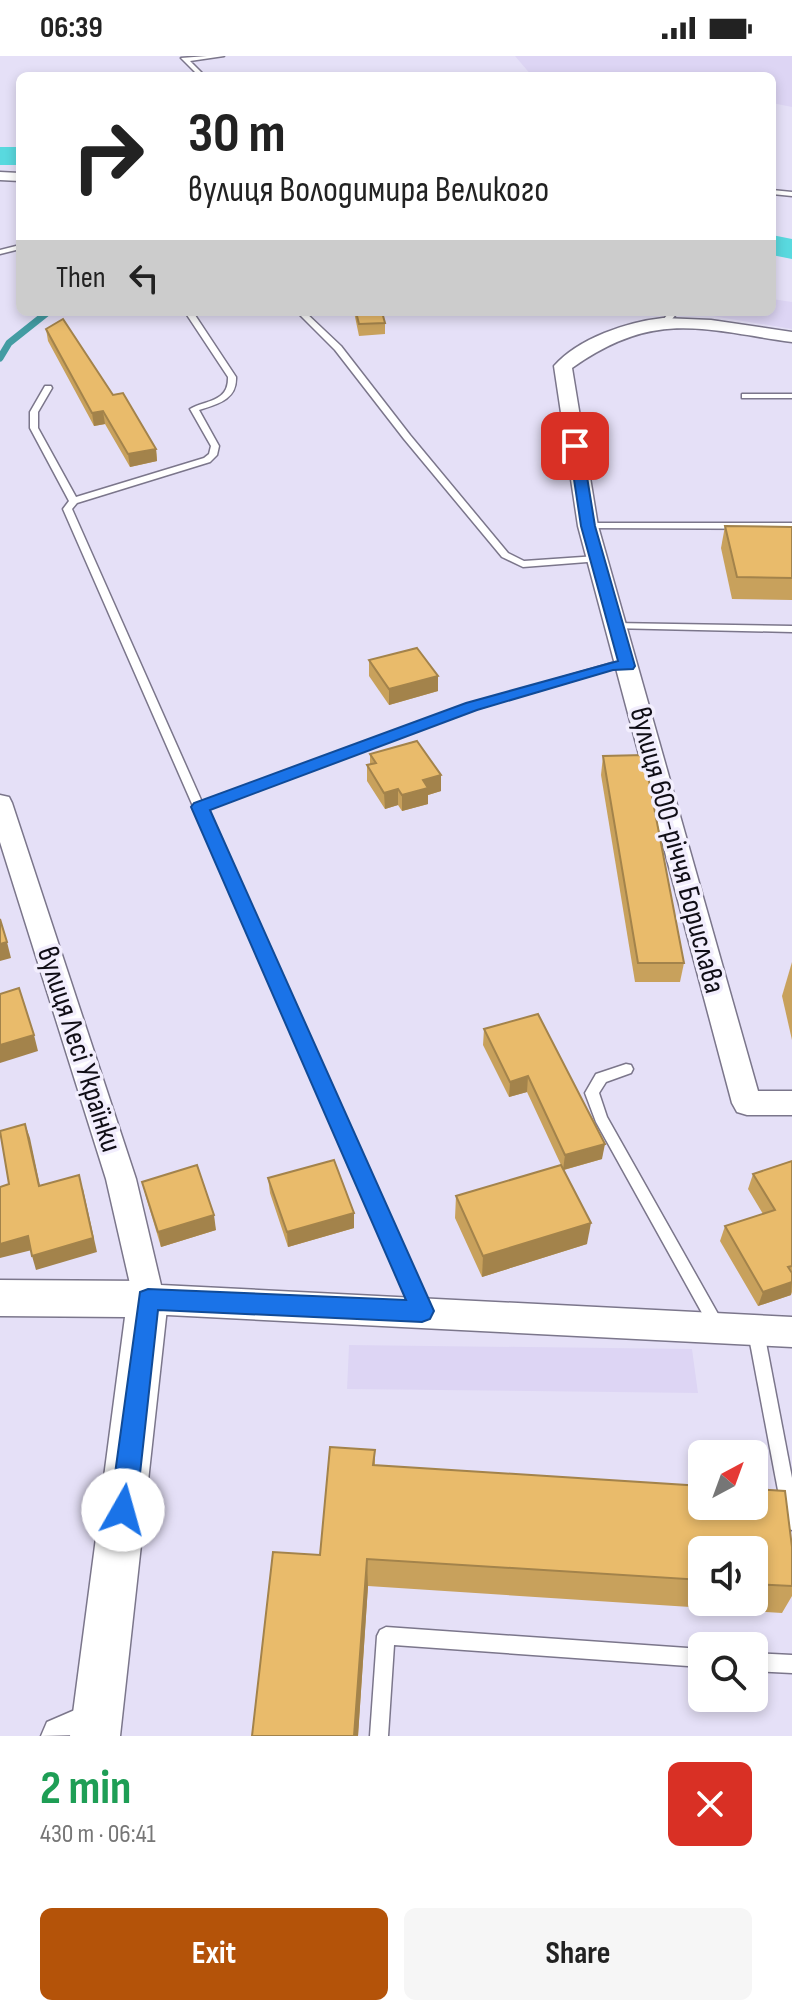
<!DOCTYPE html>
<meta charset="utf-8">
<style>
:root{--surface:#fff;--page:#f6f6f6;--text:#222;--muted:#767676;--accent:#b45309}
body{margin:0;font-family:"Sofia Sans Condensed",sans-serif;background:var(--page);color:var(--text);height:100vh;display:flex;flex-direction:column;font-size:30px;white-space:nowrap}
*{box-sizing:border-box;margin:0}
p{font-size:26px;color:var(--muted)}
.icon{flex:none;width:44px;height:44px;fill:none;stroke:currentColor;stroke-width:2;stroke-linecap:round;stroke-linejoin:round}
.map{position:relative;height:1680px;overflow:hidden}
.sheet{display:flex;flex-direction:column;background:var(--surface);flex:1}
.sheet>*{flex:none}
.banner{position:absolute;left:16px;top:16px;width:760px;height:244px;border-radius:12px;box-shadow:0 4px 12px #0003;background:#fff;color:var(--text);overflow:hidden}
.needle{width:52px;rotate:41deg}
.fabs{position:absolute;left:688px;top:1384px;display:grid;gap:16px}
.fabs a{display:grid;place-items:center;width:80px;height:80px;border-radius:12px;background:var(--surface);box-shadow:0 4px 12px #0003;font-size:40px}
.pin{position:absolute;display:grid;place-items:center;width:68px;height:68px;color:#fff;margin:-34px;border-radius:16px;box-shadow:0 4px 12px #0006}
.me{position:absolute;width:88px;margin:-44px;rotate:7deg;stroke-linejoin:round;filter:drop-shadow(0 0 6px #0008)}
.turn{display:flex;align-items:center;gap:28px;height:168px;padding:0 40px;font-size:36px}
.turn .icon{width:104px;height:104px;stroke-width:2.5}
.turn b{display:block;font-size:56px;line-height:68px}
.then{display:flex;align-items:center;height:76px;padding:0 40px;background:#0003;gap:16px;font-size:30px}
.round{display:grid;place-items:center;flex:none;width:84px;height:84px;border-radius:12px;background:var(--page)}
.overview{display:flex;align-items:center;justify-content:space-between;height:136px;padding:0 40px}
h1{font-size:48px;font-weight:700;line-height:60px;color:#1e9e55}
.primary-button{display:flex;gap:16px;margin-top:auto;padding:16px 40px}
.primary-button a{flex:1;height:92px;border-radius:12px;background:var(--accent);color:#fff;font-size:32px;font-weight:700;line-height:92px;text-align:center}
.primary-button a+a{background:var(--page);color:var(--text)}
.status{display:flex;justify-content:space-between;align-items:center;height:56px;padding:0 40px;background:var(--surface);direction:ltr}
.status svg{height:22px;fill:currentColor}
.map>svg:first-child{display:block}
</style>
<div class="status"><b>06:39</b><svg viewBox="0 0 49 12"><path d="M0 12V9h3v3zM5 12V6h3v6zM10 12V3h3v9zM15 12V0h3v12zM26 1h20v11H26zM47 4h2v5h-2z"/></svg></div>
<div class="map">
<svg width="792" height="1680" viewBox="0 0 792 1680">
<rect width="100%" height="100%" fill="#e5e0f7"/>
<g fill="#ddd5f4">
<polygon points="515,0 792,0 792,51 772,47 772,20 532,20"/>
<polygon points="772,243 792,246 792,273 688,256 772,256"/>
<polygon points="349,1289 692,1293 698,1337 347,1333"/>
</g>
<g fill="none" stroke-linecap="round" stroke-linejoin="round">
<polyline stroke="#439ca3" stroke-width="7" points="0,302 9,287 48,256"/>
<g fill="#59d9df" fill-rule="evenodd">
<rect x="0" y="91" width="20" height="18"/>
<polygon points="772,179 792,183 792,203 772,199"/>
</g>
<g stroke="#7b768b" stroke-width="3">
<g id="service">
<polygon points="207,0 224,0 190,5 205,20 199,20 181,2"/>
<polygon points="772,134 792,136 792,140 772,138"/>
<polygon points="20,189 20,193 0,198 0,194"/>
<path d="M185 256H193L236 321C237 344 217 348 199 354L219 390 217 399 210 406 77 447 72 453 202 746 468 649 612 607H627L632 610 627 613H612L476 653 206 753 430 1255 427 1260 422 1262 417 1260 414 1255 63 453 69 445 30 372V356L45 330H51L52 332 38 356V372L76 441 204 402 209 398 211 390 190 353C206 344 229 346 228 321Z"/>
<polygon points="297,256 305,256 341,290 410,379 508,497 524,505 597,500 602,503 600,505 523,511 502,501 404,383 335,294"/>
<polygon points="670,256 678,256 667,269 661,269 660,267"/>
<rect x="742" y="338" width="50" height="4"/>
<polygon points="588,467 792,467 792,473 585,472 585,468"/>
<polygon points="614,567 792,570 792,576 610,572 609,570"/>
<polygon points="626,1008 631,1009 633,1013 631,1017 606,1026 599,1037 607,1061 722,1265 725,1270 722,1275 717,1277 712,1275 596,1066 585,1037 596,1018"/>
<polygon points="756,1269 761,1271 764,1276 792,1422 792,1474 786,1472 784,1466 748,1276 751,1271"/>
<polygon points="386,1571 702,1593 702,1611 394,1589 388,1680 370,1680 377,1580 380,1574"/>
<polygon points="754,1597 792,1599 792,1617 754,1615"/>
</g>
</g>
<g stroke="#7b768b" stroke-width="3">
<g id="minor">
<polygon points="0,116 20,117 20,125 0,124"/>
<path d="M663 262 711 264 792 276V286C700 273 654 254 572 312L598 470 758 1035H792V1059H747L737 1056 732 1047 578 470 554 310C579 282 627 266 663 262Z"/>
<polygon points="0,739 9,741 12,747 136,1123 161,1229 792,1261 792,1291 148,1258 136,1254 106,1123 0,786"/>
<polygon points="98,1644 112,1650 118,1664 112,1678 41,1680 47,1666"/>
</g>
</g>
<g stroke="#7b768b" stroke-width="3">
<polygon id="tertiary" points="0,1224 148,1225 162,1230 168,1243 120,1680 70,1680 125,1261 0,1260"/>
</g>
<use href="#service" fill="#fff" fill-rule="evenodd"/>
<use href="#minor" fill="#fff" fill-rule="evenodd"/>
<use href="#tertiary" fill="#fff" fill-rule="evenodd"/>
</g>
<g fill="#c8a15c" fill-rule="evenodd">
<polygon points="354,256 382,256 385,267 385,278 359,280"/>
<polygon points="46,273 113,339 156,393 157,405 130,411 105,368 94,370 48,285"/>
<polygon points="725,470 792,471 792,544 732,543 721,492"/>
<polygon points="369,604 438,620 438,635 389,649 369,620"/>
<polygon points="370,698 441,719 441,735 428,739 428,748 402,755 398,749 385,753 367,725 367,709 370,708"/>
<polygon points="603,700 684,907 680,926 635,926 601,719"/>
<polygon points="792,906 792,984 782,940"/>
<polygon points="538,958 602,1103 564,1114 587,1188 482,1221 455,1162 456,1140 561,1109 527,1036 509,1041 483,989 484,973"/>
<polygon points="792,1105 792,1236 791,1239 758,1250 720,1185 725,1170 763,1158 748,1133 753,1118"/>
<polygon points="268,1122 354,1172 288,1191 270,1137"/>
<polygon points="142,1126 216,1174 161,1191 146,1141"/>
<path d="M330 1391 375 1394V1410L702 1430V1450H754V1433L785 1435 792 1491V1540L782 1557 368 1530 358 1680H252L273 1496 320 1499ZM702 1494H754V1546H702Z"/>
</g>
<g fill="#a3834b">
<polygon points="103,355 105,368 94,370 92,357"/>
<polygon points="156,393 157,405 130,411 128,398"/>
<polygon points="438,620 438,635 389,649 389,633"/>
<polygon points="441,719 441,735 428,739 428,748 402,755 402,739 423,724"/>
<polygon points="398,733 398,749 385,753 384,737"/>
<polygon points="7,886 11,902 0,905 0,888"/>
<polygon points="34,979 38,995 0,1007 0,989"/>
<polygon points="528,1020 527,1036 509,1041 510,1026"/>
<polygon points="25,1068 30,1082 43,1144 39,1130"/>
<polygon points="605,1088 602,1103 563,1114 565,1099"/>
<polygon points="83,1133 97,1196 36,1214 32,1200"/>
<polygon points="354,1157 354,1172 288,1191 287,1176"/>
<polygon points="214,1159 216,1174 161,1191 158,1176"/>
<polygon points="591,1167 587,1188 482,1221 483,1200"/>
<polygon points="28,1180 32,1194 0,1202 0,1188"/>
<polygon points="792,1226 791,1239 758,1250 763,1236"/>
<polygon points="367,1503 368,1530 358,1680 354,1680"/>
</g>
<g fill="#e9bb6b" stroke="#a3834b" stroke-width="2">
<polygon points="356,256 382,256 385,267 359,268"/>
<polygon points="63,263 113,339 123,337 156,393 128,398 103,355 92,357 46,273"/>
<polygon points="725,470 792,471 792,522 737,521"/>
<polygon points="417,592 438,620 389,633 369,604"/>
<polygon points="417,685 441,719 423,724 428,732 402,739 398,733 384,737 367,709 376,707 370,698"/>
<polygon points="644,699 684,907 638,907 603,700"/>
<polygon points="0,863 7,886 0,888"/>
<polygon points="19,932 34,979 0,989 0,938"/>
<polygon points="538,958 605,1088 565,1099 528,1020 510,1026 484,973"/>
<polygon points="25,1068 39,1130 79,1119 93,1182 32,1200 28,1180 0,1188 0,1131 9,1128 0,1075"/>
<polygon points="334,1104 354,1157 287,1176 268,1122"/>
<polygon points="792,1105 792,1210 788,1211 792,1217 792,1226 763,1236 725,1170 775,1154 753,1118"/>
<polygon points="197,1109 214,1159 158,1176 142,1126"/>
<polygon points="561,1109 591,1167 483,1200 456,1140"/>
<polygon points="330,1391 375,1394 373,1409 702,1430 702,1450 754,1450 754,1433 785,1435 792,1491 792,1530 754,1528 754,1494 702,1494 702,1524 367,1503 354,1680 252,1680 273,1496 320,1499"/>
</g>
<polygon fill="#1a73e8" stroke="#114b97" stroke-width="2" points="575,386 582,390 595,470 635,610 633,613 613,614 477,654 210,754 434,1255 430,1263 422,1266 158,1254 136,1454 132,1463 123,1467 114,1463 110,1454 140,1236 148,1233 406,1244 191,751 194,747 466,647 618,605 581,470 569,390"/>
<g text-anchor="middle" stroke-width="7" stroke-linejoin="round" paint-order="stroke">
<g font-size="30" fill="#100e16" stroke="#f2eefd">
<text transform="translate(678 794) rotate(75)" y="10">вулиця 600-річчя Борислава</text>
<text transform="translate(80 993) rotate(72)" y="10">вулиця Лесі Українки</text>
</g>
</g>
</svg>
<div class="fabs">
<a><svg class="needle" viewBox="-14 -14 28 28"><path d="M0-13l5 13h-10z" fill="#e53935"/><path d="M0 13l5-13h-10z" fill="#767676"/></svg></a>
<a><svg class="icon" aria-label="sound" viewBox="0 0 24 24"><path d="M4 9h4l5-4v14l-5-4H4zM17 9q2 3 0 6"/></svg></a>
<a><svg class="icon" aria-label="search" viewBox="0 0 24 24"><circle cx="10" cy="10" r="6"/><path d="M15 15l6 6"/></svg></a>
</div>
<div class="pin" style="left:575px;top:390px;background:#d93025"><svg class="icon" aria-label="arrive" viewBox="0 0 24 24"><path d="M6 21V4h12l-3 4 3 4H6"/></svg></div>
<svg class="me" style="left:123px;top:1454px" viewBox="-20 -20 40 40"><circle r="19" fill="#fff"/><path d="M0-13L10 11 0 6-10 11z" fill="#1a73e8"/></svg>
<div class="banner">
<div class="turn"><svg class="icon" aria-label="right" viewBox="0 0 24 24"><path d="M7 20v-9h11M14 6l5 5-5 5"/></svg><div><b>30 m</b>вулиця Володимира Великого</div></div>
<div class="then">Then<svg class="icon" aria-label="left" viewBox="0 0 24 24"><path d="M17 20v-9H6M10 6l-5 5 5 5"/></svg></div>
</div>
</div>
<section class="sheet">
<div class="overview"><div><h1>2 min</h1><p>430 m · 06:41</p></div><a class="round" style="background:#d93025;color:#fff"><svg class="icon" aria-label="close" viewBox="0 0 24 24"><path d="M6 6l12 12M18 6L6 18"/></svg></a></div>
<div class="primary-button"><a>Exit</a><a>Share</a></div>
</section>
